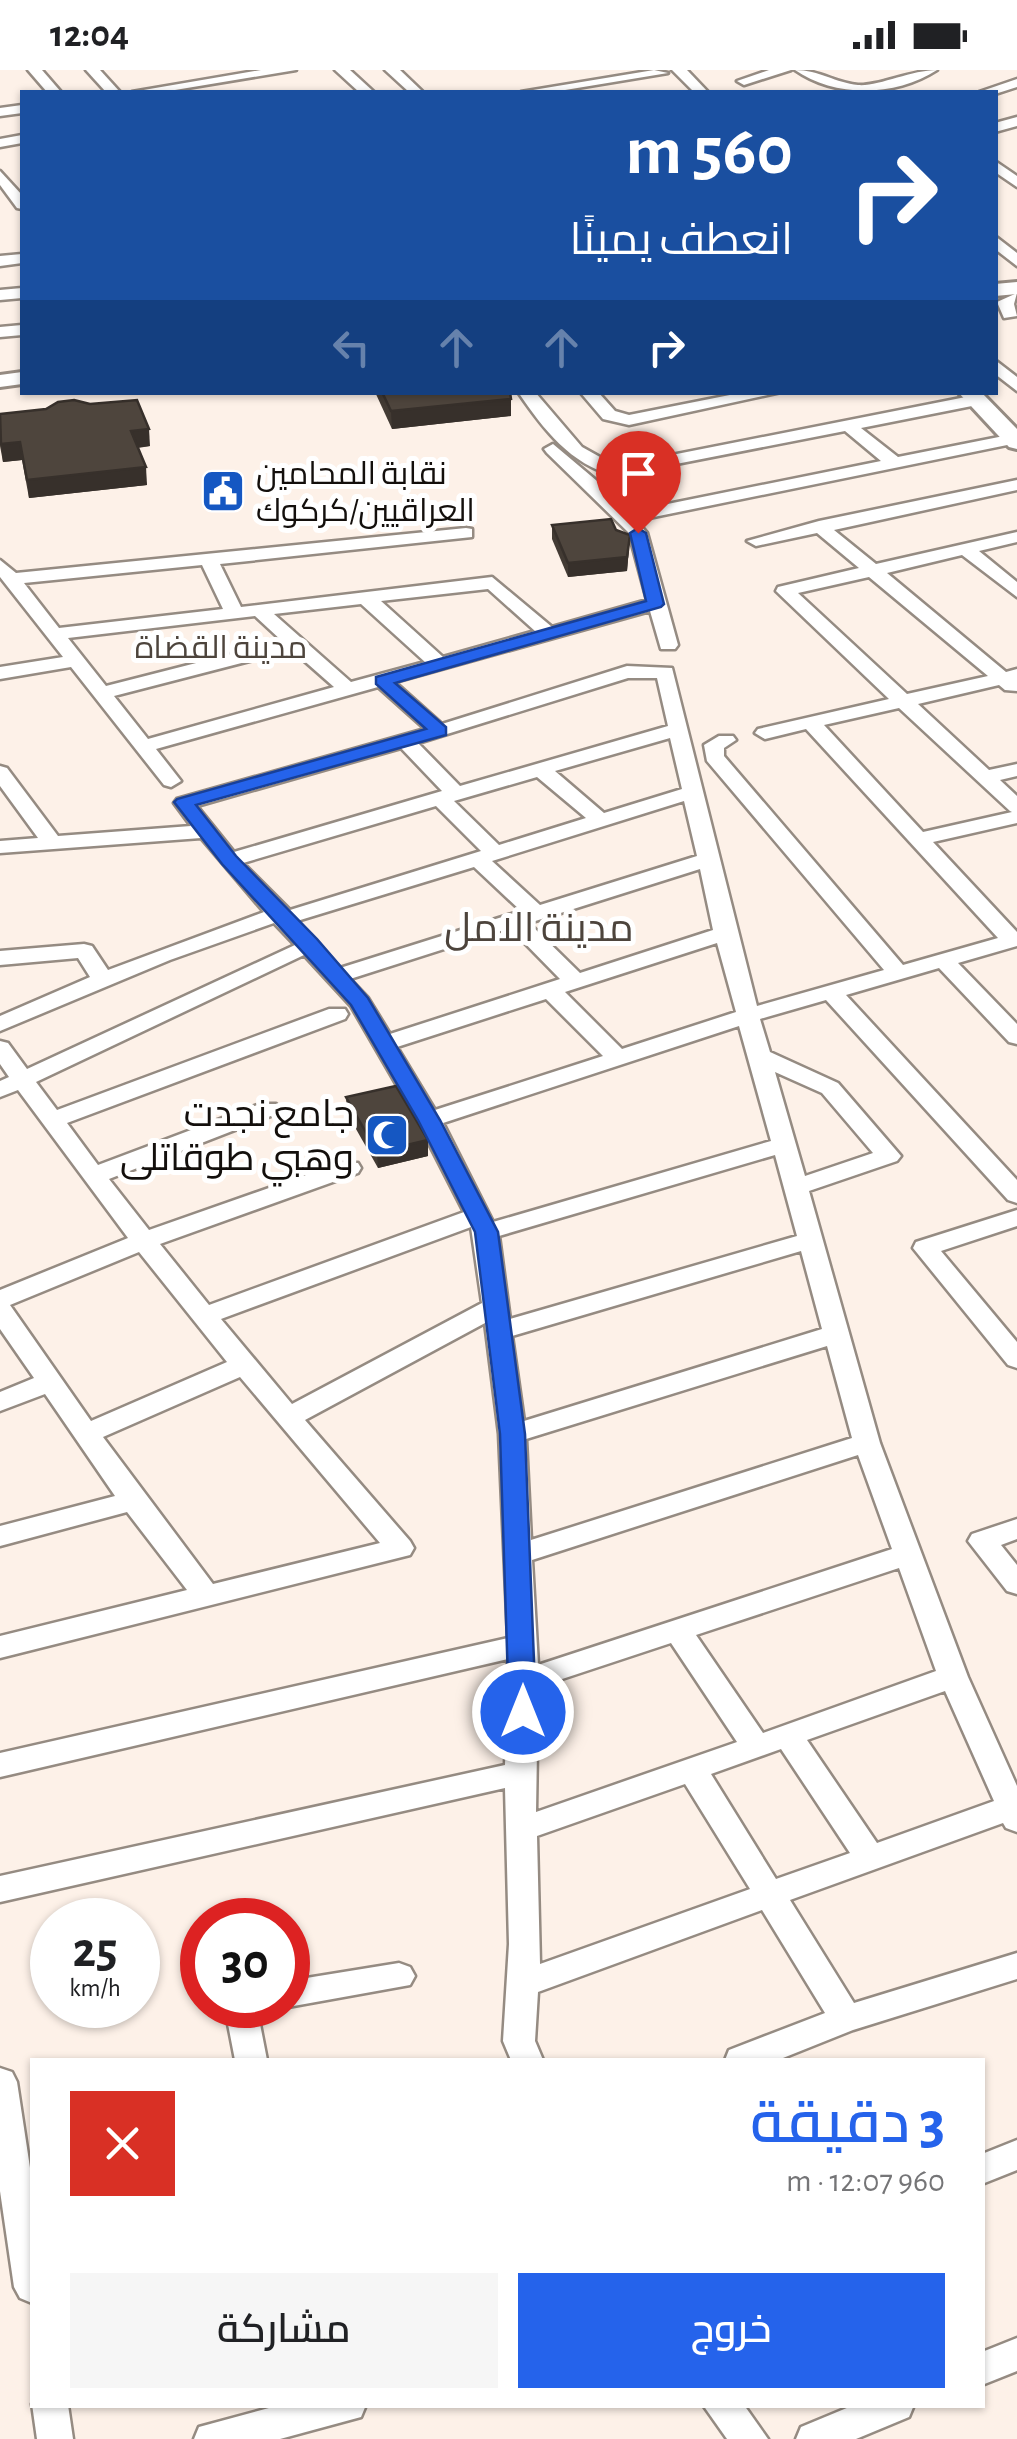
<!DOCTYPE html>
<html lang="ar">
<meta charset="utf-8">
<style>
:root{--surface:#fff;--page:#f6f6f6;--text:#202124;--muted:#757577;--accent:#2563eb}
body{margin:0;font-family:"Alegreya Sans",Cairo,sans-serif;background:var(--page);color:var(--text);direction:rtl;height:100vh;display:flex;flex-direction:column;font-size:38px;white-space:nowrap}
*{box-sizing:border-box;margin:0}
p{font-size:32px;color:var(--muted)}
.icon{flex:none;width:55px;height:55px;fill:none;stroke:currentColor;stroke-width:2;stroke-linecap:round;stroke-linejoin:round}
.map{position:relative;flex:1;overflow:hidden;direction:ltr}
.details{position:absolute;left:30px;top:1988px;width:955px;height:350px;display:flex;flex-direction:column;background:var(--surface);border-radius:0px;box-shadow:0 2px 8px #0004;direction:rtl}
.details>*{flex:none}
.top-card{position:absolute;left:20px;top:20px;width:978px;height:305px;border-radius:0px;box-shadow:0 2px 8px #0004;direction:rtl;background:#1a4fa0;color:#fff;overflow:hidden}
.speed{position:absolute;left:30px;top:1828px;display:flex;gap:20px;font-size:50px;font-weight:700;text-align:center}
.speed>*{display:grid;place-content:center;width:130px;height:130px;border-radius:50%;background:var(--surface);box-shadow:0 2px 8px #0004;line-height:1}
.speed small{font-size:25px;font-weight:400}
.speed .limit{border:15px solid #d22;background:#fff;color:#111}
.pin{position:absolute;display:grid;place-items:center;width:85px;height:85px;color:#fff;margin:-102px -42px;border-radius:50% 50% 50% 0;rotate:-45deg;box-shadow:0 0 10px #0007}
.pin .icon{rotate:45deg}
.me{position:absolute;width:110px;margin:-55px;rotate:0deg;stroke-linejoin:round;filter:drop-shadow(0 0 8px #0008)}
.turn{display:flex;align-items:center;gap:35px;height:210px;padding:0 40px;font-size:45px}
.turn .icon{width:130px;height:130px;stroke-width:2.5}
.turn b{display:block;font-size:70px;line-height:85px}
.lanes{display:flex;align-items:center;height:95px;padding:0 40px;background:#0003;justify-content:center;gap:50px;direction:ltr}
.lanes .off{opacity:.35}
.round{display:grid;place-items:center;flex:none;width:105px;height:105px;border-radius:0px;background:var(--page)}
.headline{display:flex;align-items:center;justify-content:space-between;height:170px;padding:0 40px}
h1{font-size:60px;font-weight:600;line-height:75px;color:var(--accent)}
.cta{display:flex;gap:20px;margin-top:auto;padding:20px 40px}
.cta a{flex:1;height:115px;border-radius:0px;background:var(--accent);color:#fff;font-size:40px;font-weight:600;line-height:115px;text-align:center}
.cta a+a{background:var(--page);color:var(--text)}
.status{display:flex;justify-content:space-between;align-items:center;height:70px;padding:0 50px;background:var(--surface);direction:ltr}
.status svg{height:28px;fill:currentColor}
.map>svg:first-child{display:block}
</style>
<div class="status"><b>12:04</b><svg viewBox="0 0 49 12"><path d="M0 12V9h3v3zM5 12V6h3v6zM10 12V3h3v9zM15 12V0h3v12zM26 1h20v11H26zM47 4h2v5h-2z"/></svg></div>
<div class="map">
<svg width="1017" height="2369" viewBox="0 0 1017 2369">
<rect width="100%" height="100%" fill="#fdf1e8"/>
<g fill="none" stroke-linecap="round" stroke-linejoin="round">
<g stroke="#958b82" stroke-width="5">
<g id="minor">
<polygon points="28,0 42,0 61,22 47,22"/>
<polygon points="86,0 100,0 120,22 106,22"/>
<polygon points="261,0 296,0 163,22 132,22"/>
<polygon points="335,0 350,0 374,22 359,22"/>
<polygon points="385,0 400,0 423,22 409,22"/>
<polygon points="654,0 668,3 553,22 521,22"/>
<polygon points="672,0 687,0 708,22 694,22"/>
<polygon points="769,0 791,0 744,15 737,11"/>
<path d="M795 0C819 0 836 13 858 15 877 17 911 0 937 0 895 27 835 28 795 0Z"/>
<polygon points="1017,9 1017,17 995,24 979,22"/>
<polygon points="22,35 22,43 0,46 0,38"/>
<polygon points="1017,47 1017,56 995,62 995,53"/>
<polygon points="22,65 22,73 0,77 0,69"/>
<polygon points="995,91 1017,106 1017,117 995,102"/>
<polygon points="0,101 22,125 22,139 17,138 0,115"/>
<polygon points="995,166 1017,183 1017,196 995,179"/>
<polygon points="22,184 22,193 0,196 0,186"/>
<polygon points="22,218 22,228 0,230 0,220"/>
<polygon points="1017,223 1014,234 1017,246 1004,248 997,232"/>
<polygon points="22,255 22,265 0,267 0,257"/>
<polygon points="995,290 1017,307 1017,321 995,304"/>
<path d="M518 322H535L582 377 616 396 976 325 982 326V334L861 358 898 387 1014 364 1017 373 644 449 638 448V440L881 391 845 361 615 406C570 394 544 360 518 322Z"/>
<polygon points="580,322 598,322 615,341 629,345 745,322 781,322 629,355 603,349"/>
<path d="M553 374 616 427 647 463 678 575 675 579H661L650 541 395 612 442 654 627 596 672 598 757 936 884 900 707 691 704 675 719 666H733L736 670 724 678V686L903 895 998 868 806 659 765 669 755 663 758 659 889 629 776 521 778 517 859 498 817 463 756 476 747 471 819 451 1017 410V420L834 460 876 494 1017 462V472L979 481 1017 512V527L962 485 887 503 1006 602 1017 599V621L1005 620 999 615 918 634 989 700 1017 694V706L1000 710 1017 726V753L933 772 1017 862V876L958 893 1017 954V974L1009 972 939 898 846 925 1017 1110V1133L1008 1130 826 930 760 949 770 982 838 1013 901 1086 897 1091 809 1121 880 1373 968 1607 1017 1716V1762L1006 1758 1003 1753 790 1830 854 1933 1017 1883V1909L853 1960 778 1990H725L729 1980 825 1943 762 1840 538 1922 535 1971 543 1990H511L503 1971 509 1874 505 1718 0 1832V1806L505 1695 508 1589 0 1707V1683L508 1568 499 1364 485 1253 305 1350 410 1471 414 1478 410 1485 0 1588V1566L187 1520 127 1442 0 1476V1456L115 1426 45 1324 0 1341V1322L34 1308 0 1259V1220L128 1168 18 1020 0 1027V1011L9 1007 0 994V971L8 973 27 999 295 875 274 853 170 890 0 961V946L90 907 78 888 0 895V881L84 874 92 876 108 900 264 842 201 768 0 783V771L38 768 0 716V696L7 698 58 766 191 756 174 733 177 729 425 659 378 617 156 679 181 711 171 717 164 715 71 597 0 609V597L63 587 0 507V490L16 503 466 458 472 459V467L220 494 241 537 492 507 552 557 647 530 629 463 547 383 544 379ZM202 495 223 539 59 558 24 513ZM869 507 988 606 907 624 798 523ZM488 519 535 561 443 587 381 531ZM361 534 425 592 351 612 274 544ZM255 546 282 571 106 616 68 568ZM292 580 334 617 148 669 114 626ZM628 608H657L668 656 460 716 418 673ZM899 638 1010 741 1012 742 923 762 824 655ZM670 668 682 719 604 743 555 701ZM401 678 442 721 234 782 197 736ZM537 707 586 748 499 775 454 731ZM684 731 697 786 540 835 492 791ZM436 736 481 781 290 840 243 793ZM474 797 521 841 340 898 297 851ZM700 799 713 860 580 903 529 853ZM510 858 560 909 390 964 368 928 350 909ZM717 873 736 942 622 979 565 922ZM304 885 351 936 417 1050 464 1142 209 1235 160 1174 358 1103 361 1098 358 1093H340L149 1160 109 1109 276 1044 280 1039 276 1034H260L98 1095 67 1053 345 949 348 944 345 939H329L57 1040 36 1012ZM546 929 603 986 435 1040 397 977ZM739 956 771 1071 493 1152 443 1053ZM775 1002 822 1023 873 1083 805 1106ZM775 1085 797 1166 510 1249 499 1166ZM471 1157 482 1233 292 1334 221 1249ZM801 1181 822 1259 524 1351 512 1266ZM139 1182 227 1292 91 1351 10 1235ZM827 1276 852 1368 531 1470 526 1369ZM240 1307 380 1473 213 1514 103 1367ZM858 1385 892 1479 538 1595 532 1490ZM899 1498 936 1601 763 1663 696 1565ZM671 1573 737 1672 536 1742 538 1617ZM945 1621 994 1731 877 1773 807 1670ZM781 1679 850 1783 776 1809 711 1704ZM685 1714 750 1819 540 1894 537 1766Z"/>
<polygon points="1017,1140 1017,1156 941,1181 1017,1272 1017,1298 1008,1295 913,1178 916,1172"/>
<polygon points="1017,1449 1017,1469 1001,1475 1017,1495 1017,1524 1007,1521 968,1471 972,1464"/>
<polygon points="399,1893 410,1897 415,1906 410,1915 288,1937 281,1935 288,1935 288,1911"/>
<polygon points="238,1935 270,1935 260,1954 267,1990 235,1990 228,1954"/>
<polygon points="0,1998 12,2002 17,2012 32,2111 32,2233 20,2228 14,2217 0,2121"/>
<polygon points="1017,2070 1017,2100 982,2114 982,2084"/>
<polygon points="1017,2268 1017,2301 982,2315 982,2282"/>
<polygon points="32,2334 68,2335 73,2369 37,2369"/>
<polygon points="280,2335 366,2335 361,2347 280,2369 194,2369 199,2357"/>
<polygon points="703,2335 744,2335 768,2369 727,2369"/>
<polygon points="854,2335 914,2335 909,2347 856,2369 796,2369 801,2357"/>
</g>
</g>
<g stroke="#958b82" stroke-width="6">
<g id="major">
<polygon points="1017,212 1017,224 995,226 995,214"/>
<polygon points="22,302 22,314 0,317 0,305"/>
<polygon points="958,322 981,322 1017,359 1017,379 1009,377"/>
</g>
</g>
<use href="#minor" fill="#fff" fill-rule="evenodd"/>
<use href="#major" fill="#fff" fill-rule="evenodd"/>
</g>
<g fill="#433b34">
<polygon points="375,322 510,322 511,346 392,359"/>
<polygon points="0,344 150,376 138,378 147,415 29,428 22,390 3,392 0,376"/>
<polygon points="552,455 616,460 629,479 627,501 568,507 552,469"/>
<polygon points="346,1027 428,1070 428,1086 378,1098 347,1043"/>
</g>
<g fill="#37302b">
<polygon points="511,329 511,346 392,359 391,341"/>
<polygon points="149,359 150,376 132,378 131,361"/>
<polygon points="20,372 22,390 3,392 1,374"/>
<polygon points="146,397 147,415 29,428 27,410"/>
<polygon points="630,465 627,501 568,507 568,493"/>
<polygon points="428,1070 428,1086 378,1098 377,1082"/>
</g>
<g fill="#4e453d" stroke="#37302b" stroke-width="2.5">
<polygon points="382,322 510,322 511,329 391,341"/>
<polygon points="74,330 90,334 137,330 149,359 131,361 146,397 27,410 20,372 1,374 0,344 46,339 58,332"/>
<polygon points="611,449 616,460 630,465 627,487 568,493 552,455"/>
<polygon points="396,1016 428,1070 377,1082 346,1027"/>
</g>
<polygon fill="#2563eb" stroke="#184099" stroke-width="2.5" points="638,458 646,463 664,534 661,537 395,613 446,657 446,665 196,735 236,786 317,869 368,928 440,1050 498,1162 525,1364 536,1642 532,1649 513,1649 509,1642 500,1364 475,1162 418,1050 351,935 222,794 174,732 177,729 426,659 376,614 376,607 646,531 630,463"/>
<defs>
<g id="civic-square" transform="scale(2.25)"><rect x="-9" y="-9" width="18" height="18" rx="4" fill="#1557c2" stroke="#fff"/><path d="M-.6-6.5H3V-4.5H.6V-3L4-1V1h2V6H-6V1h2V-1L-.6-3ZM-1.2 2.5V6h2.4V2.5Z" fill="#fff"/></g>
<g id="mosque-square" transform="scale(2.25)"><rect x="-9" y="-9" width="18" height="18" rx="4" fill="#1557c2" stroke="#fff"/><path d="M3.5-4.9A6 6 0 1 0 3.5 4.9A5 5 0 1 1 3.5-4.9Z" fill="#fff"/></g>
</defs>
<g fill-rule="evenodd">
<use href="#civic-square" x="223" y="421"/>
<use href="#mosque-square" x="387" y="1065"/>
</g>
<g text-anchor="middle" stroke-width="10" stroke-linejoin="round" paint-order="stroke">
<g font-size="32" fill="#130f0c" stroke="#fff" text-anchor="start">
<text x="256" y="414">نقابة المحامين<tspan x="256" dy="37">العراقيين/كركوك</tspan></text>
</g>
<g font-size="32" fill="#4d443c" stroke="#fff">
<text x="221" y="588">مدينة القضاة</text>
</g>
<g font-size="38" fill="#130f0c" stroke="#fff" text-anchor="end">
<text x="354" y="1056">جامع نجدت<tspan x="354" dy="44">وهبي طوقاتلى</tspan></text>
</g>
<g font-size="40" fill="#4d443c" stroke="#fff">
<text x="539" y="871">مدينة الامل</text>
</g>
</g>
</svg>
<div class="speed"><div>25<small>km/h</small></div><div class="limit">30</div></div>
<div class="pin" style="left:638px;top:463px;background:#d93025"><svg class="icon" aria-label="arrive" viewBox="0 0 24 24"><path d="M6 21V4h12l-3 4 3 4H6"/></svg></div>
<svg class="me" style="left:523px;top:1642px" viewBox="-20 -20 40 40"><circle r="17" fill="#2563eb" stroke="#fff" stroke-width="3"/><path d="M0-11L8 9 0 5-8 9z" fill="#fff"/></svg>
<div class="top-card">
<div class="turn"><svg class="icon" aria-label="right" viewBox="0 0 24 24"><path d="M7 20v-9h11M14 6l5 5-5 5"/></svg><div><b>560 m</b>انعطف يمينًا</div></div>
<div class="lanes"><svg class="icon off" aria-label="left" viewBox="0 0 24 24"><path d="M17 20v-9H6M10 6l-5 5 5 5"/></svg><svg class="icon off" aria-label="ahead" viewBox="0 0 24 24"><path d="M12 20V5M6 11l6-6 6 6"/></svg><svg class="icon off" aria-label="ahead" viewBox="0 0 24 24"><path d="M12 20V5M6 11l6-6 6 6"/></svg><svg class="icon" aria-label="right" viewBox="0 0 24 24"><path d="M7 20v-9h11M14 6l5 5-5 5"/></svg></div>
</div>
<section class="details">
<div class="headline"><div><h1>3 دقيقة</h1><p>960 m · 12:07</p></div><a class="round" style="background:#d93025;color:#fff"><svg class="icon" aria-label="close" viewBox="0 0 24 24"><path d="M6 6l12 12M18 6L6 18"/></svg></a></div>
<div class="cta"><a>خروج</a><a>مشاركة</a></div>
</section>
</div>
